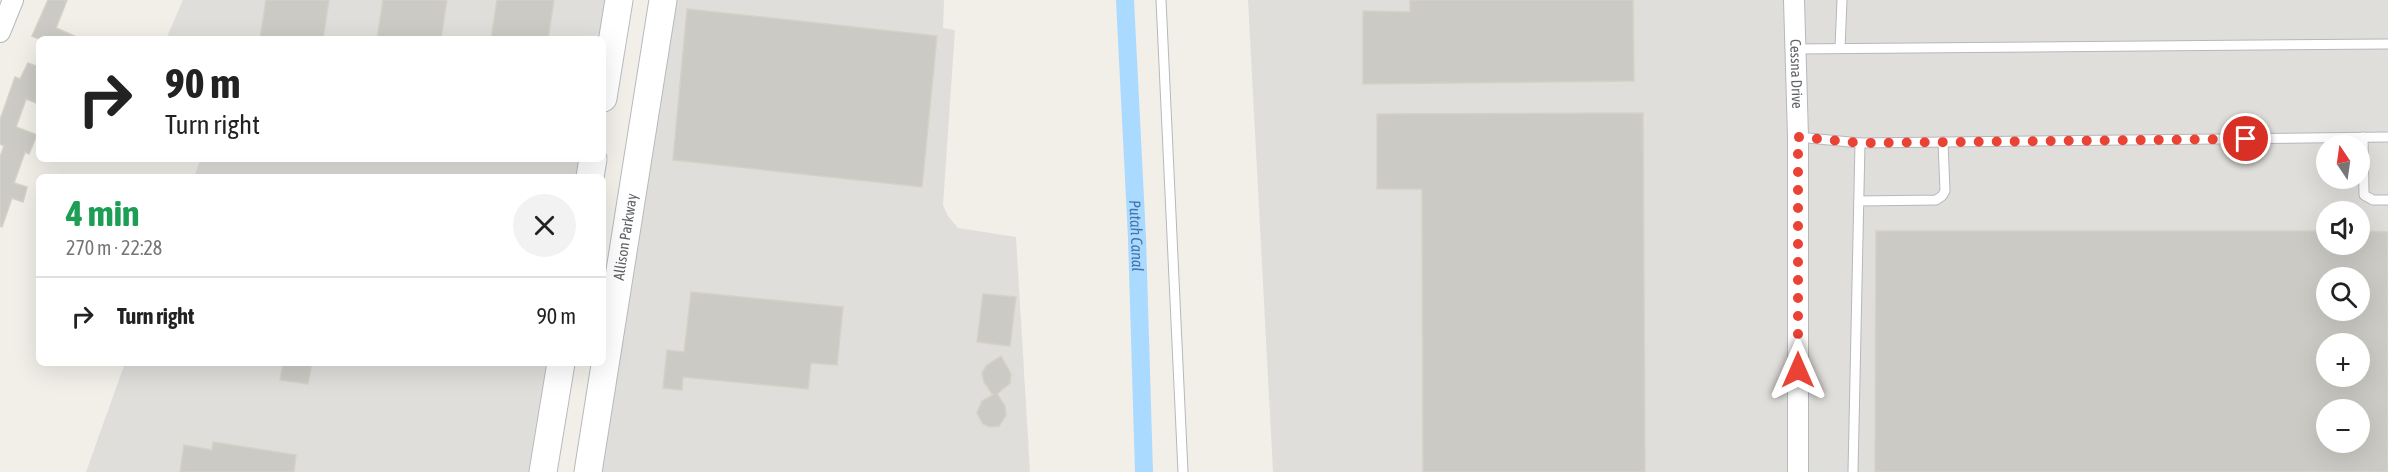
<!DOCTYPE html>
<meta charset="utf-8">
<style>
:root{--surface:#fff;--page:#f2f2f2;--text:#222;--muted:#767676;--line:#e0e0e0}
body{margin:0;font-family:"Asap Condensed",sans-serif;background:var(--page);color:var(--text);height:100vh;display:flex;flex-direction:column;font-size:22px;white-space:nowrap}
*{box-sizing:border-box;margin:0}
p{font-size:20px;color:var(--muted)}
.icon{flex:none;width:33px;height:33px;fill:none;stroke:currentColor;stroke-width:2;stroke-linecap:round;stroke-linejoin:round}
.map{position:relative;flex:1;overflow:hidden}
.sheet{position:absolute;left:36px;top:174px;width:570px;height:192px;display:flex;flex-direction:column;background:var(--surface);border-radius:9px;box-shadow:0 6px 24px #0002}
.sheet>*{flex:none}
.guide{position:absolute;left:36px;top:36px;width:570px;height:126px;border-radius:9px;box-shadow:0 6px 24px #0002;background:#fff;color:var(--text);overflow:hidden}
.needle{width:39px;rotate:347deg}
.tools{position:absolute;left:2316px;top:135px;display:grid;gap:12px}
.tools a{display:grid;place-items:center;width:54px;height:54px;border-radius:50%;background:var(--surface);box-shadow:0 6px 24px #0002;font-size:30px}
.pin{position:absolute;display:grid;place-items:center;width:51px;height:51px;color:#fff;margin:-26px;border:3px solid #fff;border-radius:50%;box-shadow:0 2px 6px #0007}
.me{position:absolute;width:66px;margin:-33px;rotate:0deg;stroke-linejoin:round;filter:drop-shadow(0 0 4px #0008)}
.turn{display:flex;align-items:center;gap:21px;height:126px;padding:0 30px;font-size:27px}
.turn .icon{width:78px;height:78px;stroke-width:2.5}
.turn b{display:block;font-size:42px;line-height:51px}
.round{display:grid;place-items:center;flex:none;width:63px;height:63px;border-radius:32px;background:var(--page)}
.head{display:flex;align-items:center;justify-content:space-between;height:102px;padding:0 30px}
h1{font-size:36px;font-weight:700;line-height:45px;color:#1e9e55}
ul{padding:0;list-style:none}
li{display:flex;align-items:center;gap:18px;height:78px;padding:0 30px;border-top:2px solid var(--line)}
li div{flex:1}
li b{display:block;font-size:22px}
li em{font-style:normal}
.map>svg:first-child{display:block}
</style>
<div class="map">
<svg width="2388" height="472" viewBox="0 0 2388 472">
<rect width="100%" height="100%" fill="#f1efe8"/>
<g fill="#e0deda" fill-rule="evenodd">
<polygon points="183,0 608,0 602,39 166,39"/>
<polygon points="672,0 944,0 943,28 955,30 943,205 948,216 958,228 1016,237 1030,472 596,472"/>
<path d="M1248 0H2388V472H1273ZM2326 146H2360V178H2326ZM2326 212H2360V244H2326ZM2326 278H2360V310H2326ZM2326 344H2360V376H2326ZM2326 410H2360V442H2326Z"/>
<polygon points="192,159 583,159 580,177 194,177 200,161"/>
<polygon points="125,363 553,363 536,472 86,472"/>
</g>
<g fill="none" stroke-linecap="round" stroke-linejoin="round">
<path stroke="#aadaff" stroke-width="18" id="s1" d="M1125 0 1137 238 1144 472"/>
</g>
<g fill="#cccac5" stroke="#d6d1c6" stroke-width="1.5" fill-rule="evenodd">
<polygon points="48,0 67,0 56,28 81,39 39,39 32,36"/>
<polygon points="266,0 329,0 323,39 260,39"/>
<polygon points="383,0 447,0 441,39 377,39"/>
<polygon points="497,0 554,0 548,39 491,39"/>
<polygon points="1410,0 1633,0 1634,81 1363,84 1363,11 1410,12"/>
<polygon points="687,9 937,36 922,187 673,160"/>
<polygon points="28,63 39,67 39,104 26,99 16,127 37,135 29,154 25,152 14,183 27,187 23,202 12,198 2,227 0,226 0,157 4,146 0,144 0,120 15,77 20,79"/>
<polygon points="1643,113 1645,472 1423,472 1422,189 1377,189 1377,114"/>
<path d="M1876 231H2326V244H2360V231L2388 232V472H1875ZM2326 278H2360V310H2326ZM2326 344H2360V376H2326ZM2326 410H2360V442H2326Z"/>
<polygon points="691,292 843,307 837,365 811,363 808,389 683,377 682,390 663,388 667,350 684,352"/>
<polygon points="983,294 1016,297 1010,346 977,342"/>
<polygon points="1001,356 1011,374 1010,383 997,394 1005,406 1006,415 999,426 990,427 983,424 977,413 982,401 993,395 984,382 982,373 987,365"/>
<polygon points="283,363 312,363 308,384 280,380"/>
<polygon points="213,442 296,455 294,472 180,472 184,445 212,450"/>
</g>
<g fill="none" stroke-linecap="round" stroke-linejoin="round">
<g stroke="#b5b8bc" stroke-width="11">
<g id="lane">
<polyline points="1161,0 1183,472"/>
<polyline points="1840,48 1842,0"/>
<polyline points="1794,49 2388,44"/>
<polyline points="1798,137 1860,143 1853,472"/>
<polyline points="2363,137 2364,195 2373,200 2388,200"/>
<polyline points="1860,143 2388,137"/>
<polyline points="1859,201 1936,200 1942,196 1945,191 1943,142"/>
</g>
</g>
<g stroke="#b5b8bc" stroke-width="22">
<g id="street">
<path id="s2" d="M1794 0 1798 137V472"/>
<polyline points="0,32 13,0"/>
</g>
</g>
<g stroke="#b6babf" stroke-width="29">
<g id="secondary">
<polyline points="603,98 619,0"/>
<polyline points="590,177 593,159"/>
<polyline points="543,472 561,363"/>
<path id="s3" d="M588 472 663 0"/>
</g>
</g>
<use href="#lane" stroke="#fff" stroke-width="9"/>
<use href="#street" stroke="#fff" stroke-width="20"/>
<use href="#secondary" stroke="#fff" stroke-width="27"/>
</g>
<g fill="none" stroke-linecap="round" stroke-linejoin="round">
<polyline stroke="#ea4335" stroke-width="10" stroke-dasharray="0 18" points="1798,370 1798,137 1860,143 2246,139"/>
</g>
<g text-anchor="middle" stroke-width="5" stroke-linejoin="round" paint-order="stroke">
<g font-size="15" fill="#5f6368" stroke="#fff">
<text dy="5" stroke="none"><textPath href="#s2" startOffset="74">Cessna Drive</textPath></text>
<text dy="5" stroke="none"><textPath href="#s3" startOffset="238">Allison Parkway</textPath></text>
</g>
<g font-size="16" font-style="italic" fill="#4174aa" stroke="#fff">
<text dy="6" stroke="none"><textPath href="#s1" startOffset="236">Putah Canal</textPath></text>
</g>
</g>
</svg>
<div class="tools">
<a><svg class="needle" viewBox="-14 -14 28 28"><path d="M0-13l5 13h-10z" fill="#e53935"/><path d="M0 13l5-13h-10z" fill="#767676"/></svg></a>
<a><svg class="icon" aria-label="sound" viewBox="0 0 24 24"><path d="M4 9h4l5-4v14l-5-4H4zM17 9q2 3 0 6"/></svg></a>
<a><svg class="icon" aria-label="search" viewBox="0 0 24 24"><circle cx="10" cy="10" r="6"/><path d="M15 15l6 6"/></svg></a>
<a>+</a>
<a>−</a>
</div>
<div class="pin" style="left:2246px;top:139px;background:#d93025"><svg class="icon" aria-label="arrive" viewBox="0 0 24 24"><path d="M6 21V4h12l-3 4 3 4H6"/></svg></div>
<svg class="me" style="left:1798px;top:370px" viewBox="-20 -20 40 40"><path d="M0-17L14 15 0 8-14 15z" fill="#ea4335" stroke="#fff" stroke-width="4"/></svg>
<div class="guide">
<div class="turn"><svg class="icon" aria-label="right" viewBox="0 0 24 24"><path d="M7 20v-9h11M14 6l5 5-5 5"/></svg><div><b>90 m</b>Turn right</div></div>
</div>
<section class="sheet">
<div class="head"><div><h1>4 min</h1><p>270 m · 22:28</p></div><a class="round"><svg class="icon" aria-label="close" viewBox="0 0 24 24"><path d="M6 6l12 12M18 6L6 18"/></svg></a></div>
<ul>
<li><svg class="icon" aria-label="right" viewBox="0 0 24 24"><path d="M7 20v-9h11M14 6l5 5-5 5"/></svg><div><b>Turn right</b></div><em>90 m</em></li>
</ul>
</section>
</div>
